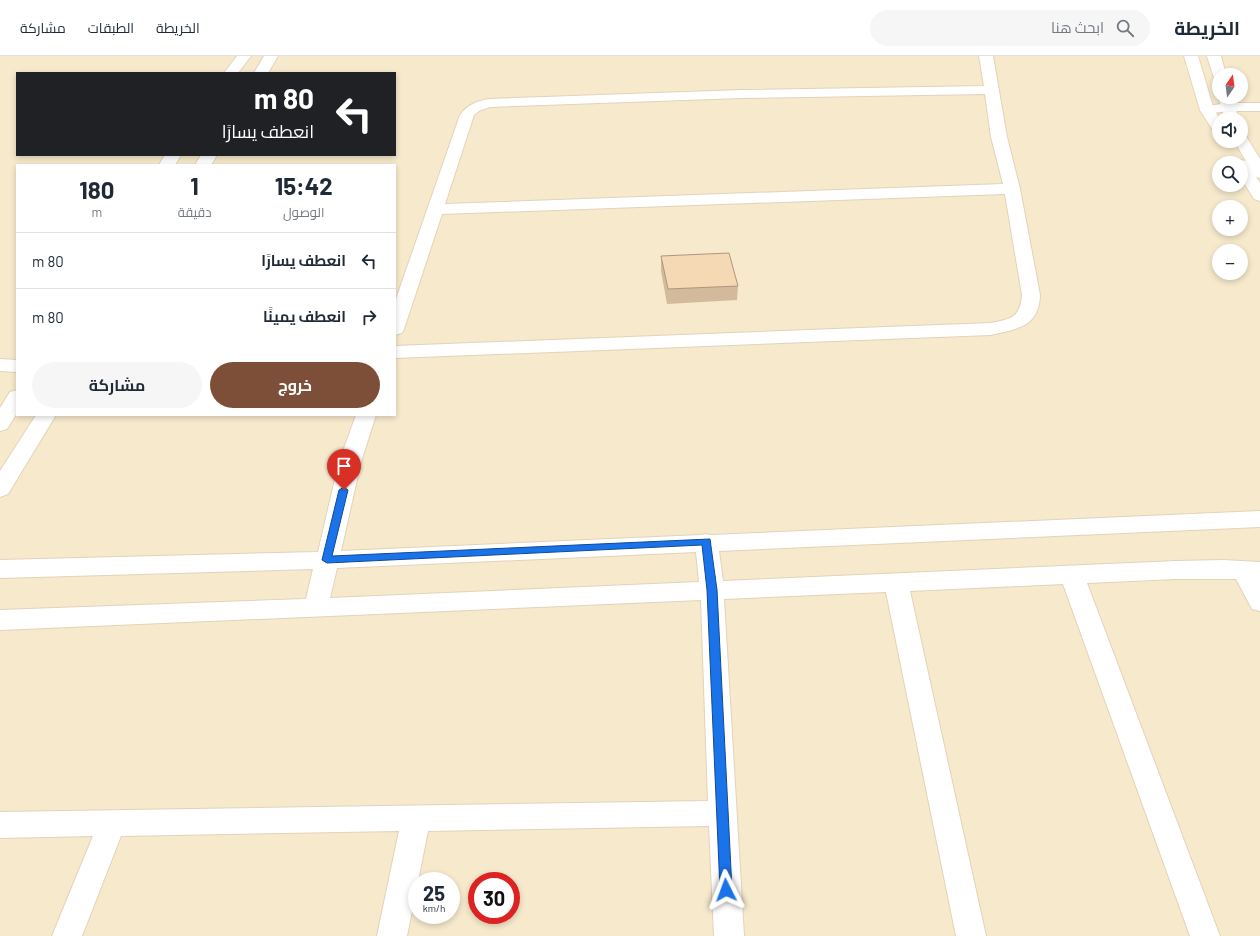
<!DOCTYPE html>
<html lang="ar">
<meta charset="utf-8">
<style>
:root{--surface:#fff;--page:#f6f6f7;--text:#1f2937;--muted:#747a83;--line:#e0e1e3;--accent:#7e4f38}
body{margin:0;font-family:Barlow,Cairo,sans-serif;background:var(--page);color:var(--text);direction:rtl;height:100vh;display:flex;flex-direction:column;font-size:15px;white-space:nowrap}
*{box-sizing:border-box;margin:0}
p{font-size:13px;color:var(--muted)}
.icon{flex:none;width:22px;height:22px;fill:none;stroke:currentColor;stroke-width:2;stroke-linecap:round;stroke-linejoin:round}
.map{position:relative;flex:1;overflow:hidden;direction:ltr}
.drawer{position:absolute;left:16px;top:108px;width:380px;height:252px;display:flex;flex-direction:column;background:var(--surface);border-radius:0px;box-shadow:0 2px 6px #0003;direction:rtl}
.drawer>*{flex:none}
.top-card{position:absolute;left:16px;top:16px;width:380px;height:84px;border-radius:0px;box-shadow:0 2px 6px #0003;direction:rtl;background:#202124;color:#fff;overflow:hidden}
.needle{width:26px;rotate:14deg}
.tools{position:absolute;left:1212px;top:12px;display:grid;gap:8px}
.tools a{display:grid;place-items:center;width:36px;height:36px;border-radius:50%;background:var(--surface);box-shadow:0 2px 6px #0003;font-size:20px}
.speed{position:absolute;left:408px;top:816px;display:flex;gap:8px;font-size:20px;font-weight:700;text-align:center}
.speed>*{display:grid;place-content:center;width:52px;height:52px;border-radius:50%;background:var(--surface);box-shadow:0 2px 6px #0003;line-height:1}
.speed small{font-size:10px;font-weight:400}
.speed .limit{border:6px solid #d22;background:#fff;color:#111}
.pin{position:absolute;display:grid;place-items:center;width:34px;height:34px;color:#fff;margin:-41px -17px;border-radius:50% 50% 50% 0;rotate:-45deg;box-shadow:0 0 4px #0007}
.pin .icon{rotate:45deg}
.me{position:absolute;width:44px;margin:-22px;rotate:357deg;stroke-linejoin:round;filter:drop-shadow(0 0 3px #0008)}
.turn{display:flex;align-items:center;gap:14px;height:84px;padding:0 16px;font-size:18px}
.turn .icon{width:52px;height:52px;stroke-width:2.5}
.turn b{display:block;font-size:28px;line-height:34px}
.eta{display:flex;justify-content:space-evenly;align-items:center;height:68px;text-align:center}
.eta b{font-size:24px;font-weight:700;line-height:28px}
.primary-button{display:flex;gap:8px;margin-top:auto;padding:8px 16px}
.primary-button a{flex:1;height:46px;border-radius:24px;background:var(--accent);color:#fff;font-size:16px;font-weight:700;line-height:46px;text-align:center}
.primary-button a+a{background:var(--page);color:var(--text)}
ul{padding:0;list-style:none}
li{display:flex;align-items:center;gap:12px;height:56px;padding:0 16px;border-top:1px solid var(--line)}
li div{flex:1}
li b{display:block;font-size:15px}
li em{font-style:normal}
header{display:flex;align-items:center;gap:24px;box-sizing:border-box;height:56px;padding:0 20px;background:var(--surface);border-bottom:1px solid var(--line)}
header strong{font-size:19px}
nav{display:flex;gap:22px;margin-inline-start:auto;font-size:14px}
.search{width:280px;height:36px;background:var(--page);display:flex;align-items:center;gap:10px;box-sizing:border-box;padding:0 14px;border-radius:22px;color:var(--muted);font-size:15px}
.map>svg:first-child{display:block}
</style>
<header>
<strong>الخريطة</strong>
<div class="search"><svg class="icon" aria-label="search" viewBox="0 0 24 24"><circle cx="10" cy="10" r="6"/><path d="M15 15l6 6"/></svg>ابحث هنا</div>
<nav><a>الخريطة</a><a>الطبقات</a><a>مشاركة</a></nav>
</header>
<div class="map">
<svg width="1260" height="880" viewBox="0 0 1260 880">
<rect width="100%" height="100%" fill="#fef6de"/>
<path fill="#f6e9cc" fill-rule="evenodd" d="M0 0H1260V880H0ZM17 17H395V99H17ZM1219 19H1241V41H1219ZM1219 63H1241V85H1219ZM1219 107H1241V129H1219ZM17 109H395V359H17ZM1219 151H1241V173H1219ZM1219 195H1241V217H1219ZM417 825H451V859H417ZM477 825H511V859H477Z"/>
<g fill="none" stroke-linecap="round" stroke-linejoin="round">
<g stroke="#e2d3ba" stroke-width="2">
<g id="minor">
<path d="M979 0H993L1007 81 1020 133 1040 239C1039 271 1017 273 991 279L395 302V290L991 267C1011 263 1020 262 1022 239L1005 138 442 158 404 273 402 277 395 279V246L460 59C468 48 477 45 490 43L742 34 984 30ZM985 38 991 81 1003 128 445 148 474 59 479 55 490 51 742 42Z"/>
<polygon points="1227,47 1260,47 1260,55 1227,55 1207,58 1202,57 1200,54 1202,51"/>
<polygon points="0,303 17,304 17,316 0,315"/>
<path d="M356 359H376L361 406 341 495 701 479 706 478 710 479 1260 455V471L719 495 723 525 1176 505 1223 504 1260 506V555L1252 553 1236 523H1176L1087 527 1220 880H1190L1063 528 910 535 986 880H956L886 536 724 543 744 880H714L709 770 428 775 407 880H377L399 775 121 780 82 880H52L93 780 0 782V756L708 745 701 544 0 574V554L306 543 313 513 0 522V504L318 496 339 406ZM696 496 699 526 330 542 337 512Z"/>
</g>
</g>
<g stroke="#e2d3ba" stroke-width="2">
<g id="tertiary">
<polygon points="237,0 251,0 238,17 224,17"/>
<polygon points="264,0 278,0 268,17 254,17"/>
<polygon points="165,99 181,99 175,109 159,109"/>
<polygon points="201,99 217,99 211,109 195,109"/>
<polygon points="17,334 17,357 7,373 0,375 0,352 10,336"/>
<polygon points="36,359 56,359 8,438 0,441 0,415"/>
</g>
</g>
<g stroke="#e8d5b7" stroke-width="2">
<g id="secondary">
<polygon points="1184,0 1198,0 1214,54 1220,63 1219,78 1214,76 1200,54"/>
<polygon points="1207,0 1221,0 1226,19 1219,19 1219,23 1214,22"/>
<polygon points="1219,39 1219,41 1232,41 1239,63 1225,63 1218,41"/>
<polygon points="1241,78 1246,80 1260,103 1260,122 1256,121 1260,127 1260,145 1254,143 1241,122 1241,107 1234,107 1241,104 1246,105 1234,85 1241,85"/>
</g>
</g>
<use href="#minor" fill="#fff" fill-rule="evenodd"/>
<use href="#tertiary" fill="#fff" fill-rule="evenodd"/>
<use href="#secondary" fill="#fff" fill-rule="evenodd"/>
</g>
<polygon fill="#d3ba9b" points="661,200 738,230 737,244 667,248 661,215"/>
<polygon fill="#f5d8b4" stroke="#ac977e" points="729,197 738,230 668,233 661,200"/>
<polygon fill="#1a73e8" stroke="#114b97" points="344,431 348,434 332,500 710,483 717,534 732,834 730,838 726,840 722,838 720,834 707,534 702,489 327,507 322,504 339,434"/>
</svg>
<div class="tools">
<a><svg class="needle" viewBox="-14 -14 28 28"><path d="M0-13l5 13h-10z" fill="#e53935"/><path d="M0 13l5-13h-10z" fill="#747a83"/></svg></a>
<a><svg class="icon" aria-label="sound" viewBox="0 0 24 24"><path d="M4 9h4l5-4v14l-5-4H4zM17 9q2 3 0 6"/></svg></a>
<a><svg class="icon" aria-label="search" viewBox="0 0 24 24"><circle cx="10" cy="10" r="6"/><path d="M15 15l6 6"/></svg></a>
<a>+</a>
<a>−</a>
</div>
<div class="speed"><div>25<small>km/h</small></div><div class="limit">30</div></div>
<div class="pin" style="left:344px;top:434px;background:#d93025"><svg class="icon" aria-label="arrive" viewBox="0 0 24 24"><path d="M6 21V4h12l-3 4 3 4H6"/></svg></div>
<svg class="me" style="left:726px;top:834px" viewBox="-20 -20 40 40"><path d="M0-17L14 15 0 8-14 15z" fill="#1a73e8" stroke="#fff" stroke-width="4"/></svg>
<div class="top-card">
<div class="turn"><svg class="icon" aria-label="left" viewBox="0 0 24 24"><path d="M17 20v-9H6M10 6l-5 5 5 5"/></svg><div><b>80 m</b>انعطف يسارًا</div></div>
</div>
<section class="drawer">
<div class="eta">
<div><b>15:42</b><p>الوصول</p></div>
<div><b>1</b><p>دقيقة</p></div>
<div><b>180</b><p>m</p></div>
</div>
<ul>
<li><svg class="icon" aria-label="left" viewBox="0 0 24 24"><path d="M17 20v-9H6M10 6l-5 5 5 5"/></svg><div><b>انعطف يسارًا</b></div><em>80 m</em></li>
<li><svg class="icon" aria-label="right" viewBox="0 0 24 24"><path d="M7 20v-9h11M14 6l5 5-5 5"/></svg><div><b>انعطف يمينًا</b></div><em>80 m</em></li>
</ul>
<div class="primary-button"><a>خروج</a><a>مشاركة</a></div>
</section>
</div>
